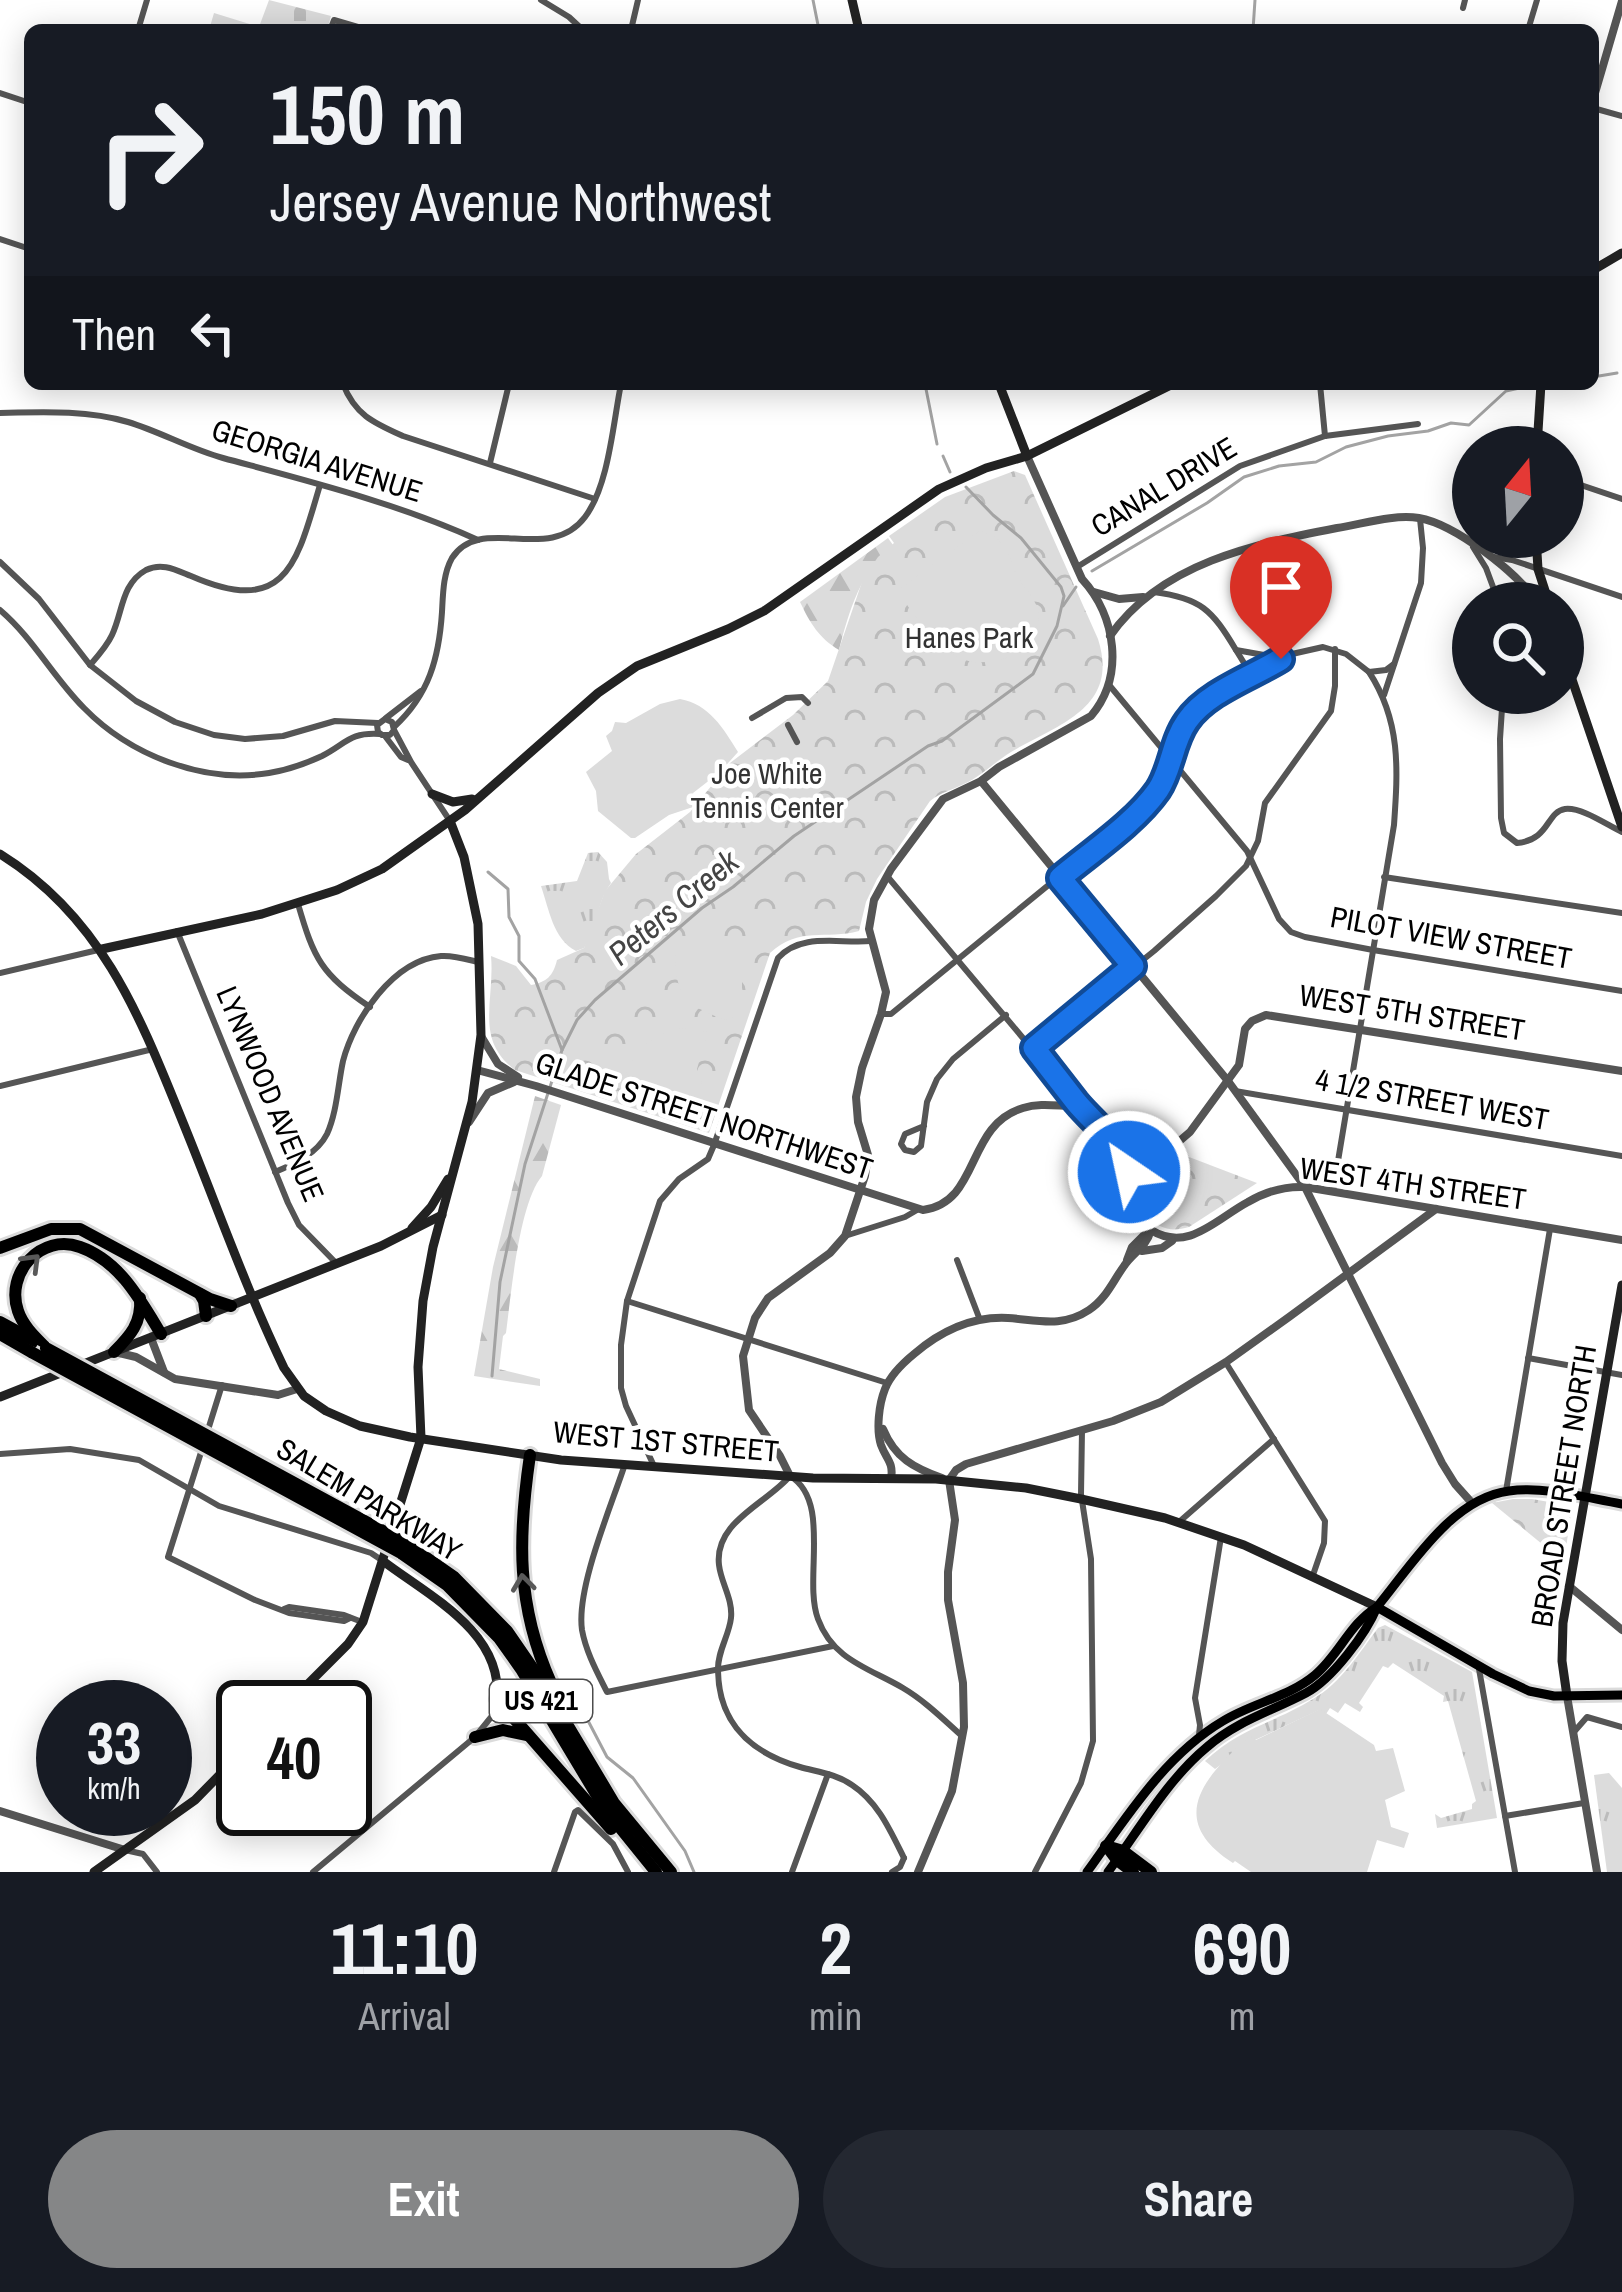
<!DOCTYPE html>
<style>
:root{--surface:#171b24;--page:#242831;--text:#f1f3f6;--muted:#9ea1a6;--accent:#858687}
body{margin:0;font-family:"Archivo Narrow",sans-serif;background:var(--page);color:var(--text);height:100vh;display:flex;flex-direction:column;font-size:45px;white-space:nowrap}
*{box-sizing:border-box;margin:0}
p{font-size:39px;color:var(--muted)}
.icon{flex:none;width:66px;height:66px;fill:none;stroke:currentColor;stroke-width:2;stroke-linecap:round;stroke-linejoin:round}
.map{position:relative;height:1872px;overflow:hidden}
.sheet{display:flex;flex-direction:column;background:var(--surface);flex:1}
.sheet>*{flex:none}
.hud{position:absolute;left:24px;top:24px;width:1575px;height:366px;border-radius:18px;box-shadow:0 6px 30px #0003;background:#171b24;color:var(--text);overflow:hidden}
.needle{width:78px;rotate:18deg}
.buttons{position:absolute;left:1452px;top:426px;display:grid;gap:24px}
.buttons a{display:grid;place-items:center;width:132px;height:132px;border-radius:50%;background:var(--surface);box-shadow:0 6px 30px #0003;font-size:60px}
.speed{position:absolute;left:36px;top:1680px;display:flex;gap:24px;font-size:60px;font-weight:700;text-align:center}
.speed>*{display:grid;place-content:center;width:156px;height:156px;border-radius:50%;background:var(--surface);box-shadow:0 6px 30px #0003;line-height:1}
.speed small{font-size:30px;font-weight:400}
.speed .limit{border:6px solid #111;border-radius:18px;background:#fff;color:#111}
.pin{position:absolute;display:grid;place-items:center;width:102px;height:102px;color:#fff;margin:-123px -51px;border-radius:50% 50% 50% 0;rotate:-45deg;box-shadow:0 0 12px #0007}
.pin .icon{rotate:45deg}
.me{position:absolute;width:132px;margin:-66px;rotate:326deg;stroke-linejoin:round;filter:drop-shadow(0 0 9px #0008)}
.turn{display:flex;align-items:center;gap:42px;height:252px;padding:0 48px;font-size:54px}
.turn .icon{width:156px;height:156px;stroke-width:2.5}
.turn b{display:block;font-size:84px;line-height:102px}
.then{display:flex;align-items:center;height:114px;padding:0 48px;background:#0003;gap:24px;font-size:45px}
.eta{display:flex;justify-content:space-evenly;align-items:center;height:204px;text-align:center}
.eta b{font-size:72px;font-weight:800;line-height:84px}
.action{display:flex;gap:24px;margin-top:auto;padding:24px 48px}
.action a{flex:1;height:138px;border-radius:72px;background:var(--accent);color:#fff;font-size:48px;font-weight:800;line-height:138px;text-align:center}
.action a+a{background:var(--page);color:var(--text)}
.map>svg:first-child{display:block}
</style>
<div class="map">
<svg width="1622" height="1872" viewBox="0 0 1622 1872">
<defs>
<pattern id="grass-tufts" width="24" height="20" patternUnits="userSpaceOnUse" patternTransform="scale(3)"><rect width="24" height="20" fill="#dcdcdc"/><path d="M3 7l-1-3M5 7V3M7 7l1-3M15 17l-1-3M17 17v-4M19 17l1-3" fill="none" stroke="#bbb"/></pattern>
<pattern id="forest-firs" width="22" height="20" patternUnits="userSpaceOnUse" patternTransform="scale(3)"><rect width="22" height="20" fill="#dcdcdc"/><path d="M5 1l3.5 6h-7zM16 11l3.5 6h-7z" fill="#bbb"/></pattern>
<pattern id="cemetery-stones" width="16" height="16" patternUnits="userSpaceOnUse" patternTransform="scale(3)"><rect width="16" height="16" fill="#dcdcdc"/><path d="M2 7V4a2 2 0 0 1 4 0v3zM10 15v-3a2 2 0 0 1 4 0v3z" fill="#bbb"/></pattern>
<pattern id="park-crowns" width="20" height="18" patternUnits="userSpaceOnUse" patternTransform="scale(3)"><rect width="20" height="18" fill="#dcdcdc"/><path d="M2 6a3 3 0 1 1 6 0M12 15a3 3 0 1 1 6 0" fill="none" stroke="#bbb"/></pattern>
</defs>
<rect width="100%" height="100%" fill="#fff"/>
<g fill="url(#grass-tufts)">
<path d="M598 852 607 862 609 879 611 883C597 902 597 928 584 948L576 951C553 939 549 909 541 886L577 881 588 853Z"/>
<path d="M1385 1625 1472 1672 1497 1818 1437 1828 1435 1814 1441 1818 1472 1809V1804L1476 1801 1448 1701 1443 1702 1444 1696 1393 1663 1388 1668 1383 1666 1359 1703 1363 1707 1360 1712 1345 1703 1338 1713 1330 1708 1326 1714 1319 1710 1255 1740 1215 1769 1205 1761C1240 1728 1274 1723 1313 1699 1341 1683 1359 1653 1378 1628Z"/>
<polygon points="1609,1773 1622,1788 1622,1872 1607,1872 1594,1775"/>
</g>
<g fill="url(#forest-firs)">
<path d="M888 538 893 545C861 570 849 611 839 650 819 638 810 623 800 602Z"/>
<path d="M535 1096 561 1105 542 1176C519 1203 511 1295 506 1333L503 1336 499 1369 540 1379V1386L474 1376 493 1267Z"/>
</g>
<polygon fill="url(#cemetery-stones)" points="269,0 331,16 327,30 209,30 214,13 259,27"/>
<g fill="url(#park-crowns)">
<path d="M1014 471 1025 475 1098 639C1120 708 1059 724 1011 752 995 762 980 777 964 784 952 790 941 792 930 801L877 879 866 902 859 931C826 940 799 926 770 953L709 1133 515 1070C474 1039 495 1001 491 956L516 966 531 985C547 982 553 976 557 960L584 948 605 891 636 854 690 812 730 763 793 715 828 681 863 579 878 557 894 543 889 536 945 497Z"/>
<path d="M1176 1152 1257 1183 1189 1227C1174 1231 1163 1231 1151 1219L1136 1164Z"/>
<polygon points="1513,1499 1532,1499 1572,1506 1564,1562 1492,1503"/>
</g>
<g fill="#dcdcdc">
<path d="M979 531C1001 535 1009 550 1014 569 1019 584 1034 595 1038 610 1040 616 1038 622 1036 628 1035 631 1029 643 1027 645 1016 660 982 666 965 660 937 650 915 617 899 593L900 589Z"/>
<path d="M680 699C709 704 723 728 738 752L720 772 693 793 696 801 693 807 669 815 635 838H631L598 811 596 791 586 772 612 751 606 736 612 731 615 722 626 723 660 704Z"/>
<path d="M735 937 742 943V1014L725 1020C686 1005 676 998 675 955Z"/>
<path d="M681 1028 708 1032 697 1069 702 1082 696 1099 690 1104 671 1099 662 1088 626 1074C635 1048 655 1034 681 1028Z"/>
<path d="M1320 1709 1374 1745 1376 1751 1393 1748 1405 1791 1385 1800 1391 1827 1409 1833 1404 1848 1377 1840 1367 1872H1251L1235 1861 1233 1863C1164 1819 1206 1775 1250 1736L1256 1740Z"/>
</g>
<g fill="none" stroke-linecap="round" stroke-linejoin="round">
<g stroke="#a3a3a3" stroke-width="3">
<polyline points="813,0 819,30"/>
<polyline points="1253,30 1255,0"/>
<polyline points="1593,377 1617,373"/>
<polyline points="925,384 937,444"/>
<polyline points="1551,384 1553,384"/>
<polyline points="943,456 950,472"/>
<polyline points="1092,571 1207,503 1244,477 1279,466 1316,462 1346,447 1388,436 1428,431 1451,423 1469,425 1506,391 1524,387"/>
<polyline points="1063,606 1076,587"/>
<polyline points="488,872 508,889 509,917 519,936 519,961 535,979 562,1050"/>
<polyline points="492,1376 500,1282 525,1164 562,1050 577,1020 595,1000 702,908 733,887 794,836 928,746 942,741 1033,674 1057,626 1064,596 1061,587 1021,538 993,515 966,487"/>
<polyline points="584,1713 607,1757 633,1778 685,1851 694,1872"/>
</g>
<g stroke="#dbdbdb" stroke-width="15">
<g id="primary">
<polyline points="1377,1607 1493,1674 1529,1691 1554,1696 1622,1695"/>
<path d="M1087 1872C1126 1818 1164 1756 1223 1721 1252 1703 1289 1697 1315 1675 1339 1655 1350 1623 1377 1607"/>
<path d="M1108 1872C1139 1830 1167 1780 1207 1747 1237 1721 1272 1711 1306 1693 1332 1679 1366 1634 1377 1607 1411 1566 1452 1498 1509 1491 1546 1486 1586 1498 1622 1504"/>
</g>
</g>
<g stroke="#dbdbdb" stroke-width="18">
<g id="motorway">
<polyline points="0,1248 51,1229 80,1229 210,1299 231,1306"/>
<polyline points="200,1294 204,1301 206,1316"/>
<polyline points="0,1322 35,1341"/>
<polyline points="0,1334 33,1353"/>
<path d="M46 1348C35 1337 23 1326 18 1311 5 1273 41 1233 80 1247 120 1261 141 1301 161 1334"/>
<path d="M114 1352C130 1336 142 1323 140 1298"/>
<path d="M530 1455C518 1537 516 1605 551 1683"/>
<polyline points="405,1543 454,1577 507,1631 540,1679 614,1803 671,1872"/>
<polyline points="401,1553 447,1585 499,1638 521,1669 605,1809 656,1872"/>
<polyline points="497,1699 611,1829"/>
<polyline points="475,1737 503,1730 526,1735"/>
<polyline points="1106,1846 1123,1851 1151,1872"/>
<polyline points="1108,1848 1117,1860 1133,1872"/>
</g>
</g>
<g stroke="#555" stroke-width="6">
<polyline points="541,0 569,17 583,30"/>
<polyline points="1463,8 1465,0"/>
<polyline points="138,30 147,0"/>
<polyline points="330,30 334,20 368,30"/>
<polyline points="631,30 638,0"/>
<polyline points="1528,30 1537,0"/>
<polyline points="0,93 30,103"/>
<polyline points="1593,108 1622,116"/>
<polyline points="0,239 30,249"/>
<path d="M343 384C355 415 374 423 403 436L595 499"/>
<polyline points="1320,384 1325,436"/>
<path d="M0 413C43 412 87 410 128 422 161 432 190 449 223 458 308 481 397 503 478 540"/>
<polyline points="490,463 509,384"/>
<polyline points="1563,479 1622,499"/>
<polyline points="1563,526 1576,484"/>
<polyline points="1473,547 1486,568 1499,603"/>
<polyline points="1494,557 1512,560 1622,597"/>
<polyline points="0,562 39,599 90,665 136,701 175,722 214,735 245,739 283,736 335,721 378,723"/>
<polyline points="1077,567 1240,466 1325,436 1418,424"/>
<path d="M1154 592C1201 598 1212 610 1236 650L1264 655 1292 654 1323 647 1346 654 1369 672 1386 670 1394 664"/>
<path d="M0 610C33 638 53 677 84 708 130 755 203 784 269 773 287 770 305 764 322 756 346 744 349 732 380 734"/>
<polyline points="1236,650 1252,676"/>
<path d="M90 665C98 656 107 646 112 635 123 612 121 584 146 570 162 562 176 570 191 576 287 618 297 562 320 485"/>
<polyline points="1110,686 1247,851 1279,919 1291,932 1305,937 1373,950 1622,991"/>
<path d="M1503 693 1500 739 1501 818 1504 833 1517 843C1550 840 1546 812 1565 809 1582 807 1607 825 1622 832"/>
<polyline points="1384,695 1421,583 1423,548 1420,519"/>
<polyline points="386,718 421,691"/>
<polyline points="752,718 786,698 802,697 808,703"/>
<polyline points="788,725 797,742"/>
<path d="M394 727C429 695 439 658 442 612 443 594 443 574 452 558 481 513 549 565 585 517 609 485 613 423 621 384"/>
<polyline points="394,730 390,735 382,735 378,732 377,725 385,719 392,722 394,730 411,762 450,821"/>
<polyline points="385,736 401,757 408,760"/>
<polyline points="887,876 1080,1106"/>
<polyline points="1384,877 1622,913"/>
<path d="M298 904C314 959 321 974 370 1007"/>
<polyline points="177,931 288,1203 299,1225 337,1264"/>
<polyline points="0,973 98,950"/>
<polyline points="881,1014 891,1014 1144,807 1166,776 1177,741 1187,720 1201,707 1222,693 1292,654"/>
<polyline points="1033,1048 1154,951 1216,896 1246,866 1258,841 1265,803 1331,711 1335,686 1335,649"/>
<polyline points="0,1086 153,1049"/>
<polyline points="1235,1091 1622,1156"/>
<polyline points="924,1126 905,1134 901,1144 905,1150 914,1152 921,1146 927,1102 937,1079 953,1059 1006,1015"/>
<path d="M275 1172C294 1164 317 1154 327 1134 337 1112 338 1084 343 1061 354 1019 393 960 441 956 453 955 466 959 478 962"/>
<path d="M1333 1191 1394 825C1398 769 1401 721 1369 672"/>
<polyline points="845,1236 905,1217 917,1210"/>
<polyline points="957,1260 980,1320"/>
<polyline points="627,1301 887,1383"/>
<polyline points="1528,1358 1622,1375"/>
<polyline points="1226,1363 1325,1521 1324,1543 1313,1575"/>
<polyline points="207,1433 222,1385"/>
<polyline points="203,1446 168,1557 255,1600 289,1613 344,1621 350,1618"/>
<polyline points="0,1454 70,1449 139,1460 219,1506 371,1553 383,1561"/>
<path d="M625 1464C611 1507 576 1588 582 1630 586 1652 597 1672 607 1692L833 1646"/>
<path d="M654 1466 626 1406 621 1388V1345L627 1301 660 1201 679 1179 708 1159 714 1145 778 958C802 932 839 944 871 941"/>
<polyline points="1506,1491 1550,1229"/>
<polyline points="1179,1522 1274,1439"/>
<polyline points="284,1609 289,1607 344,1615 362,1622"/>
<polyline points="1479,1669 1515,1872"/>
<polyline points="1573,1733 1587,1717 1622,1727"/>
<polyline points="1199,1735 1200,1725 1195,1698 1221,1537"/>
<polyline points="1505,1816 1584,1803"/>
<polyline points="125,1850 143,1854 157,1872"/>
<path d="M904 1858C890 1830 878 1802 852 1785 836 1774 818 1772 800 1767 752 1753 719 1725 718 1671 717 1652 729 1636 731 1618 733 1599 721 1583 719 1565 714 1522 766 1504 790 1476 832 1501 803 1580 818 1619 833 1660 869 1668 903 1688 925 1701 943 1719 962 1736"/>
<polyline points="313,1872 475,1737 492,1716 496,1700"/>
<polyline points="554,1872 575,1812 578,1810 613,1844 628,1872"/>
<polyline points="792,1872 828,1774"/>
<polyline points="892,1872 900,1867 904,1858"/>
<polyline points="1035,1872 1081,1783 1093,1741 1091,1559 1081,1494 1082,1430"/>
</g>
<g stroke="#555" stroke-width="8">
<polyline points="1593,100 1622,1"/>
<polyline points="1094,592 1119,599 1143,597"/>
<path d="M1110 636C1161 563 1254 544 1337 528 1363 524 1393 514 1419 518 1454 524 1519 573 1537 603"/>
<polyline points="981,781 1228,1081 1305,1187 1442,1463 1455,1484 1472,1503"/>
<polyline points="481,1036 498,1064 518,1077"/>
<path d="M477 1070 536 1086 923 1210C981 1202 965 1125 1023 1108 1042 1102 1061 1107 1080 1106 1096 1122 1114 1137 1124 1157 1136 1181 1134 1208 1151 1230"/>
<polyline points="469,1122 488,1093 514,1082"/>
<polyline points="1125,1160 1176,1144 1190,1132 1239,1065 1245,1029 1252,1021 1266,1015 1622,1071"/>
<path d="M1151 1230C1188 1253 1216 1219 1248 1202 1265 1192 1284 1186 1305 1187L1622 1240"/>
<polyline points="1142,1251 1162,1248 1172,1241"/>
<polyline points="1127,1260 1132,1247 1149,1230"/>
<polyline points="151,1338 164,1372"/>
<polyline points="115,1352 136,1357 175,1379 278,1395 297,1389"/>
<path d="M883 1429C895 1458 914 1468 942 1478"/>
<path d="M790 1476 780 1456 749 1410 743 1356 755 1318 768 1298 830 1253 845 1236 865 1176 868 1155 858 1122 856 1097 862 1068 881 1014 886 992 869 929 874 900 891 869 943 799 981 781 999 767 1091 716C1125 676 1116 616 1082 579L1027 456"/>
<path d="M891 1479C894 1462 886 1459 881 1445 876 1429 879 1404 885 1389 890 1376 903 1363 914 1354 941 1331 972 1316 1008 1318 1038 1320 1062 1328 1089 1310 1106 1299 1113 1281 1124 1266 1133 1252 1146 1248 1151 1230"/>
<polyline points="949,1480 956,1470 966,1464 1113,1421 1161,1402 1226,1362 1289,1317 1436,1209"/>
<polyline points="1569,1586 1622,1630"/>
<polyline points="1567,1696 1597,1872"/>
<polyline points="0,1811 125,1850"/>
<polyline points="918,1872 952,1791 964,1727 963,1683 948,1600 948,1572 955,1520 949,1480"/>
</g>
<g stroke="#222" stroke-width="9">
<polyline points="852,0 859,30"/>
<polyline points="1593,270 1622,253"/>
<polyline points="999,384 1027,456"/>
<polyline points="1537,447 1541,384"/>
<polyline points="1536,537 1538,569 1549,603"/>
<polyline points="1563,653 1622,827"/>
<polyline points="432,794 453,802 472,799"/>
<path d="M0 854C105 919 142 1022 186 1130 218 1209 247 1291 284 1368L304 1396 326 1411 360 1426 410 1437 561 1460 813 1478 936 1479 1026 1488 1081 1499 1165 1518 1244 1545 1377 1607"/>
<polyline points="102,949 262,914 337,890 382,869 465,810 598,693 637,666 728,629 764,611 939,489 986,468 1027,456 1173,384"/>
<polyline points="412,1228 431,1207 448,1179"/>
<polyline points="0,1397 381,1246 442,1215"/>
<path d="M383 1561C429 1596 503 1632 497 1699"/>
<polyline points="1567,1696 1562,1661 1563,1623 1622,1285"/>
<polyline points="285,1707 348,1644 363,1622 421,1438 418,1367 423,1301 433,1247 472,1102 481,1035 478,924 464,857 450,821"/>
<polyline points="94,1872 195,1800 243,1751"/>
</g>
<use href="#primary" stroke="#000" stroke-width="9"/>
<use href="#motorway" stroke="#000" stroke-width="12"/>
<g stroke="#dbdbdb" stroke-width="18" stroke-linecap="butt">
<g id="motorway-bridge">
<polyline points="46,1348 405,1543"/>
<polyline points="33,1353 401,1553"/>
</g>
</g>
<use href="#motorway-bridge" stroke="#000" stroke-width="12"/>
</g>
<defs><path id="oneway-chevron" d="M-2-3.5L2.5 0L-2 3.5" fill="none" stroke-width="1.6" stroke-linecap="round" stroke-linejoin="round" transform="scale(3)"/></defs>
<g stroke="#595959">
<use href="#oneway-chevron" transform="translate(32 1262) rotate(-45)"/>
<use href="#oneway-chevron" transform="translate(523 1583) rotate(-97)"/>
</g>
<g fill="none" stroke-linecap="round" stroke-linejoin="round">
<g stroke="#114b97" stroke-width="30">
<path id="route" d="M1129 1172C1121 1142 1095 1125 1076 1102 1062 1084 1048 1066 1034 1048L1133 966 1060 878C1091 852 1135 823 1158 790 1172 769 1172 742 1187 721 1207 692 1252 677 1281 659"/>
</g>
<use href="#route" stroke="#1a73e8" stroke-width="21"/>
</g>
<g text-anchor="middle" stroke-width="9" stroke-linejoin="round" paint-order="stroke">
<rect fill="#fff" stroke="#4c4c4c" stroke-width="3" x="490" y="1680" width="102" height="42" rx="9"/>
<g font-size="27" font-weight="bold" fill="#000">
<text x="541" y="1710">US 421</text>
</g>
<g font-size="30" fill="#000" stroke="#fff">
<text transform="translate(317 461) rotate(17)" y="10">GEORGIA AVENUE</text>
<text transform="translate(1164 487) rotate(-31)" y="10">CANAL DRIVE</text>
<text transform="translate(1451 938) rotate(10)" y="10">PILOT VIEW STREET</text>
<text transform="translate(1412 1013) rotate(9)" y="10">WEST 5TH STREET</text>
<text transform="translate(270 1094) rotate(67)" y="10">LYNWOOD AVENUE</text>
<text transform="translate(1432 1100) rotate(10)" y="10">4 1/2 STREET WEST</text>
<text transform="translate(704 1116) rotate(18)" y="10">GLADE STREET NORTHWEST</text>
<text transform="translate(1413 1184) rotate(8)" y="10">WEST 4TH STREET</text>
<text transform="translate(666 1442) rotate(5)" y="10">WEST 1ST STREET</text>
<text transform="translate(1564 1486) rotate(-81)" y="10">BROAD STREET NORTH</text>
<text transform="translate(369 1500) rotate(31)" y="10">SALEM PARKWAY</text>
</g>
<g font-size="30" fill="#333" stroke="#fff">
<text x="969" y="648">Hanes Park</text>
<text x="767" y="784">Joe White<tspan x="767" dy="34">Tennis Center</tspan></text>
</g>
<g font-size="33" font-style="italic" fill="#444" stroke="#fff">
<text transform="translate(673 907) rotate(-40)" y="12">Peters Creek</text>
</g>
</g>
</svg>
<div class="buttons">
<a><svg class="needle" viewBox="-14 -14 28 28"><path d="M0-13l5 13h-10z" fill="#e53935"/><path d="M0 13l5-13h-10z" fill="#9ea1a6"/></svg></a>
<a><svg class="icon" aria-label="search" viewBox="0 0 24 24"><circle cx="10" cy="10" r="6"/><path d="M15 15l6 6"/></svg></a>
</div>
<div class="speed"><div>33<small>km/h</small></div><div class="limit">40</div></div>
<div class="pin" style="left:1281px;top:659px;background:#d93025"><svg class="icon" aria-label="arrive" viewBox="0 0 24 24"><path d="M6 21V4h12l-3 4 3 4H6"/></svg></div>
<svg class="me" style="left:1129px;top:1172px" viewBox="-20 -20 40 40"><circle r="17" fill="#1a73e8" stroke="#fff" stroke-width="3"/><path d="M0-11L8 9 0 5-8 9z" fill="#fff"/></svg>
<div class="hud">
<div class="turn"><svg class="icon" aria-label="right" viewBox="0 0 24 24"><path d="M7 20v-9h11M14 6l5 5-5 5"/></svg><div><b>150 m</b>Jersey Avenue Northwest</div></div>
<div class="then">Then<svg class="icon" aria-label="left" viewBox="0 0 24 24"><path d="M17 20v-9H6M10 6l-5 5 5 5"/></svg></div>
</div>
</div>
<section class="sheet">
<div class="eta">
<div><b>11:10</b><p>Arrival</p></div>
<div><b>2</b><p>min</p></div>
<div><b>690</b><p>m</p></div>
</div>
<div class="action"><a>Exit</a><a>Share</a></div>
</section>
